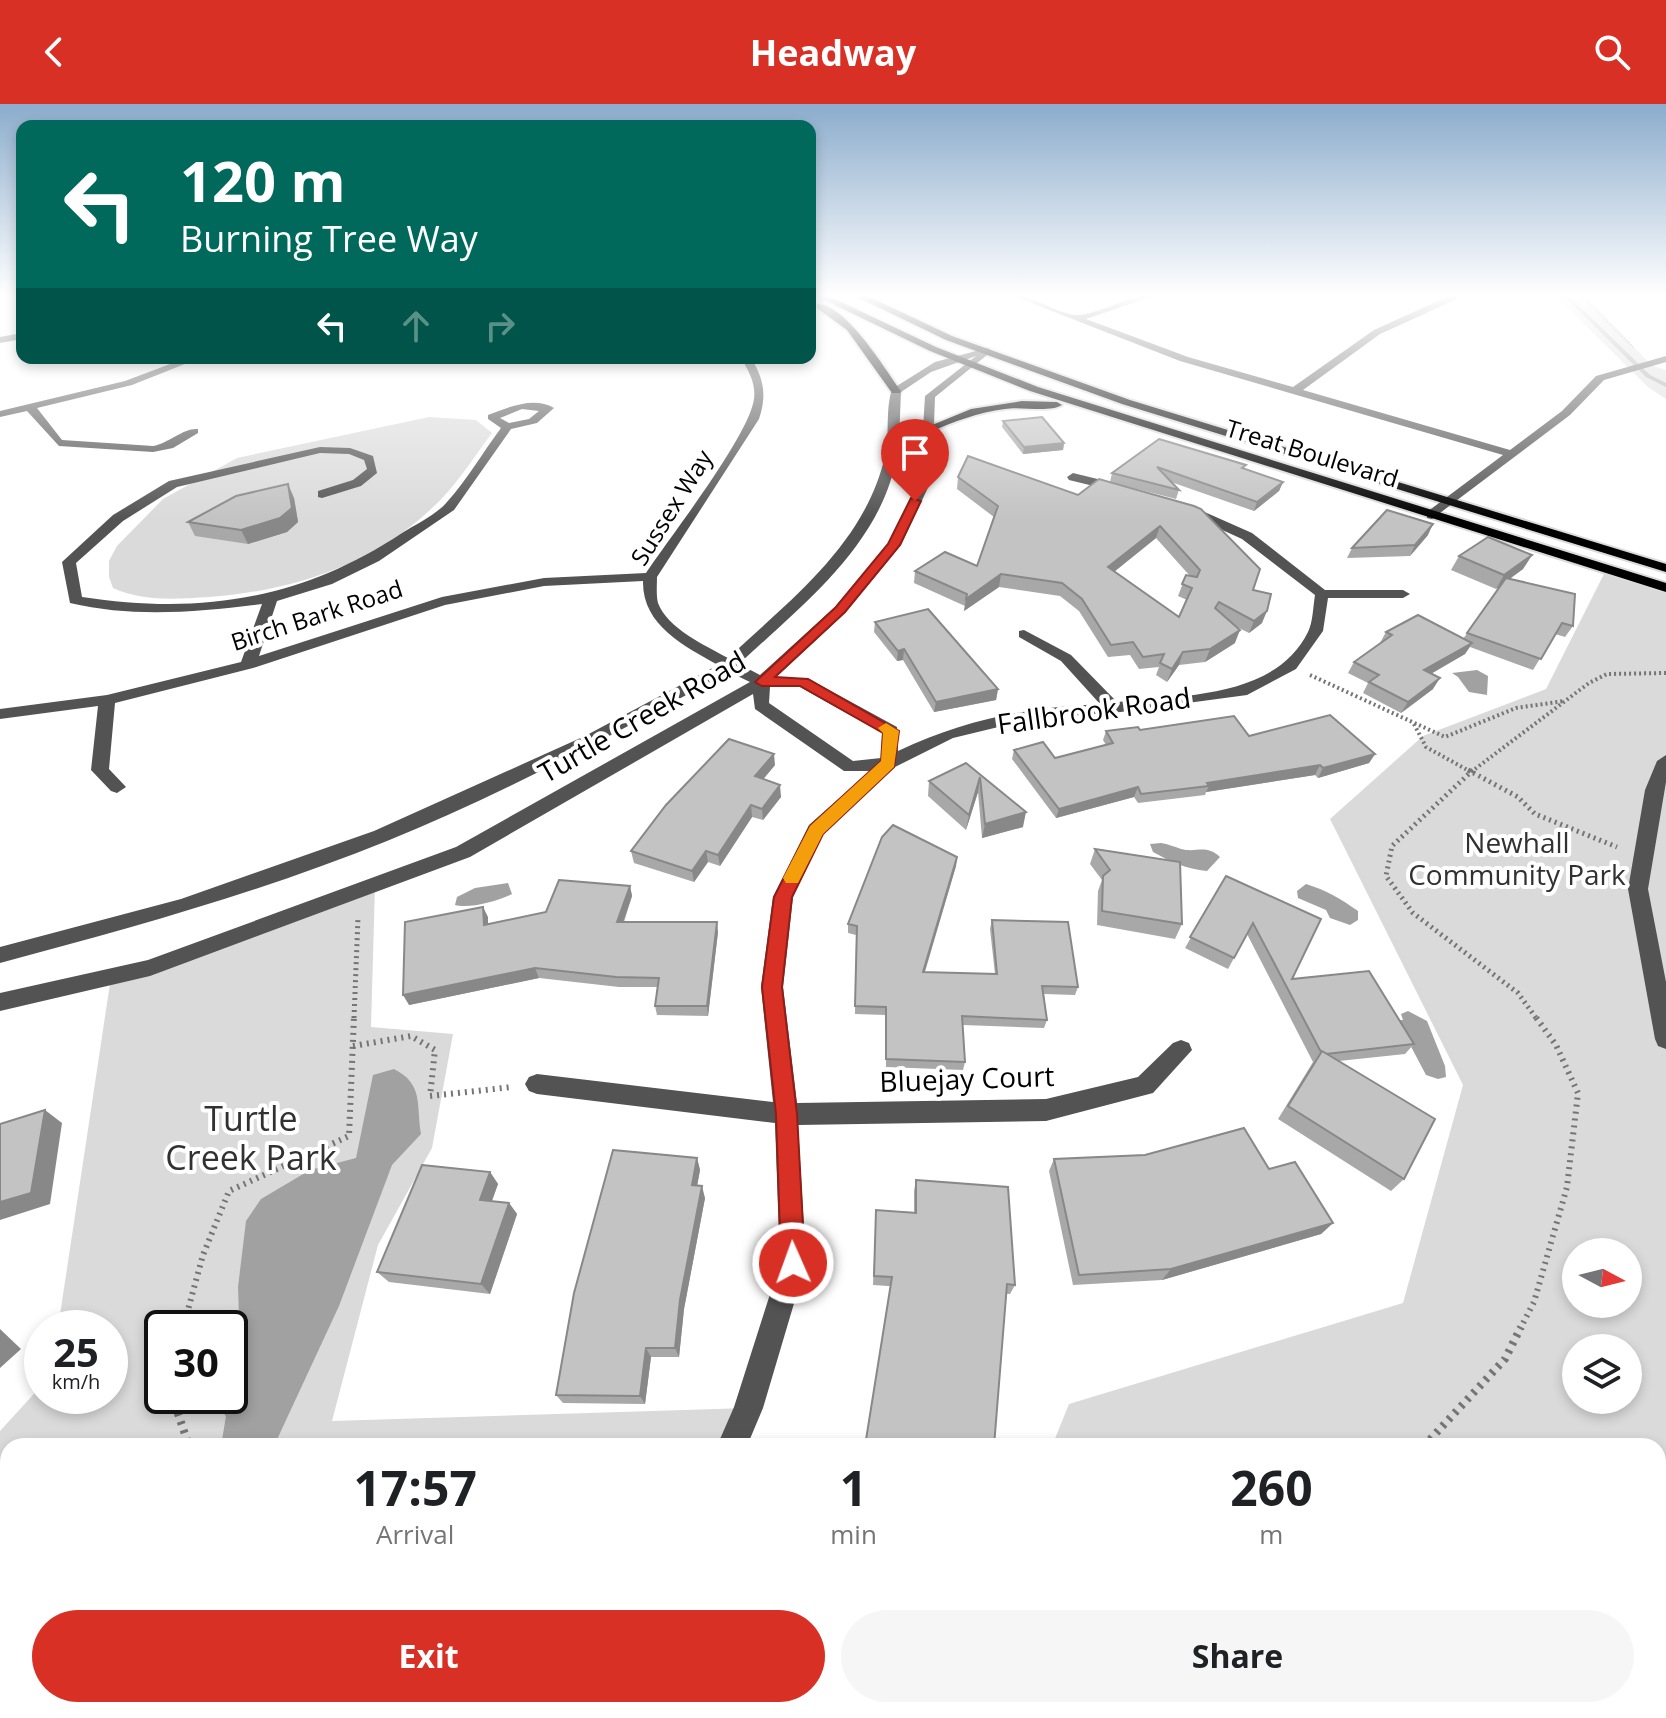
<!DOCTYPE html>
<style>
:root{--surface:#fff;--page:#f6f6f6;--text:#202124;--muted:#757577;--accent:#d93025}
body{margin:0;font-family:"Open Sans",sans-serif;background:var(--page);color:var(--text);height:100vh;display:flex;flex-direction:column;font-size:30px;white-space:nowrap}
*{box-sizing:border-box;margin:0}
p{font-size:26px;color:var(--muted)}
.icon{flex:none;width:44px;height:44px;fill:none;stroke:currentColor;stroke-width:2;stroke-linecap:round;stroke-linejoin:round}
.map{position:relative;flex:1;overflow:hidden}
.drawer{position:absolute;left:0px;top:1334px;width:1666px;height:280px;display:flex;flex-direction:column;background:var(--surface);border-radius:24px 24px 0 0;box-shadow:0 4px 12px #0003}
.drawer>*{flex:none}
.guide{position:absolute;left:16px;top:16px;width:800px;height:244px;border-radius:16px;box-shadow:0 4px 12px #0003;background:#00695c;color:#fff;overflow:hidden}
.needle{width:52px;rotate:97deg}
.controls{position:absolute;left:1562px;top:1134px;display:grid;gap:16px}
.controls a{display:grid;place-items:center;width:80px;height:80px;border-radius:50%;background:var(--surface);box-shadow:0 4px 12px #0003;font-size:40px}
.speed{position:absolute;left:24px;top:1206px;display:flex;gap:16px;font-size:40px;font-weight:700;text-align:center}
.speed>*{display:grid;place-content:center;width:104px;height:104px;border-radius:50%;background:var(--surface);box-shadow:0 4px 12px #0003;line-height:1}
.speed small{font-size:20px;font-weight:400}
.speed .limit{border:4px solid #111;border-radius:12px;background:#fff;color:#111}
.pin{position:absolute;display:grid;place-items:center;width:68px;height:68px;color:#fff;margin:-82px -34px;border-radius:50% 50% 50% 0;rotate:-45deg;box-shadow:0 0 8px #0007}
.pin .icon{rotate:45deg}
.me{position:absolute;width:88px;margin:-44px;rotate:358deg;stroke-linejoin:round;filter:drop-shadow(0 0 6px #0008)}
.turn{display:flex;align-items:center;gap:28px;height:168px;padding:0 32px;font-size:36px}
.turn .icon{width:104px;height:104px;stroke-width:2.5}
.turn b{display:block;font-size:56px;line-height:68px}
.lanes{display:flex;align-items:center;height:76px;padding:0 32px;background:#0003;justify-content:center;gap:40px;direction:ltr}
.lanes .off{opacity:.35}
.eta{display:flex;justify-content:space-evenly;align-items:center;height:136px;text-align:center}
.eta b{font-size:48px;font-weight:700;line-height:56px}
.cta{display:flex;gap:16px;margin-top:auto;padding:16px 32px}
.cta a{flex:1;height:92px;border-radius:48px;background:var(--accent);color:#fff;font-size:32px;font-weight:700;line-height:92px;text-align:center}
.cta a+a{background:var(--page);color:var(--text)}
header{display:flex;justify-content:space-between;align-items:center;height:104px;padding:0 32px;background:var(--accent);color:#fff;font-size:36px;font-weight:700}
.map>svg:first-child{display:block}
</style>
<header><svg class="icon" aria-label="back" viewBox="0 0 24 24"><path d="M15 5l-7 7 7 7"/></svg>Headway<svg class="icon" aria-label="search" viewBox="0 0 24 24"><circle cx="10" cy="10" r="6"/><path d="M15 15l6 6"/></svg></header>
<div class="map">
<svg width="1666" height="1614" viewBox="0 0 1666 1614">
<rect width="100%" height="100%" fill="#fff"/>
<g fill="#dadada" fill-rule="evenodd">
<polygon points="1554,190 1584,190 1651,261 1666,266 1666,295 1648,283"/>
<path d="M429 313 476 316 492 329C473 354 455 384 431 405 370 462 291 487 209 493 176 495 144 498 113 484L109 473V457L117 442 163 395 237 354Z"/>
<path d="M1606 466 1666 484V1614H942L945 1606H1658V1342H1052L1069 1300 1403 1199 1463 981 1330 715 1423 632 1546 585ZM1576 1148H1628V1200H1576ZM1576 1244H1628V1296H1576Z"/>
<path d="M375 781 371 923 453 930 432 1044 378 1141 332 1317 748 1304 732 1342H8V1606H557L551 1614H0V1327L42 1281V1292H110V1224H58L111 873ZM162 1224H230V1292H162Z"/>
</g>
<g fill="#a1a1a1">
<polygon points="1477,566 1488,572 1487,591 1469,588 1458,573 1452,569"/>
<path d="M1161 739C1168 740 1175 743 1181 745 1197 749 1206 740 1220 753L1207 767C1186 765 1171 758 1153 748L1150 740Z"/>
<path d="M508 779 512 790C498 797 469 805 455 801L457 793 475 784Z"/>
<path d="M1306 780C1326 786 1341 795 1358 807V816L1350 821 1330 814 1326 806 1298 794 1297 787Z"/>
<polygon points="1408,907 1427,917 1445,962 1446,973 1438,975 1426,971 1397,916 1403,916 1401,910"/>
<path d="M394 965C424 980 416 1001 421 1030L392 1061 339 1202 274 1342H221L226 1312 207 1292H230V1226L239 1212 238 1183 246 1117 261 1095 310 1066 356 1054 373 971Z"/>
<polygon points="8,1463 8,1606 129,1606 121,1614 0,1614 0,1469"/>
</g>
<g fill="none" stroke-linecap="round" stroke-linejoin="round">
<polygon fill="#a1a1a1" fill-rule="evenodd" points="1562,190 1567,190 1650,271 1666,279 1666,283 1646,273"/>
<g stroke="#dbdbdb" stroke-width="4">
<g id="major">
<polygon points="812,190 824,190 936,243 1038,283 1666,479 1666,488 1030,287 930,247"/>
<polygon points="851,190 863,190 952,232 1130,296 1666,460 1666,468 1122,300 946,236"/>
<path d="M817 200C846 200 885 265 901 287L900 289H892L847 226 817 204Z"/>
<path d="M1022 297 1057 298 1062 301C1049 309 1021 302 1005 305 978 308 954 318 930 328L920 326 971 305Z"/>
</g>
</g>
<polyline stroke="#757575" stroke-width="2" stroke-dasharray="1 2" stroke-linecap="butt" points="1579,190 1633,243"/>
<g stroke="#757575" stroke-width="4" stroke-dasharray="2 3" stroke-linecap="butt">
<polyline points="1310,571 1445,633 1516,604 1564,597"/>
<polyline points="1414,620 1426,643 1471,668"/>
<polyline points="1471,668 1589,579 1607,570 1666,569"/>
</g>
<g stroke="#757575" stroke-width="5" stroke-dasharray="2 4" stroke-linecap="butt">
<polyline points="1468,666 1518,693 1535,710 1617,743"/>
<polyline points="1473,666 1392,742 1386,772 1413,809 1518,889 1536,914"/>
<polyline points="354,914 358,814"/>
</g>
<g stroke="#757575" stroke-width="6" stroke-dasharray="2 5" stroke-linecap="butt">
<polyline points="353,942 411,932 435,946 430,992 512,983"/>
<polyline points="183,1224 203,1151 229,1087 349,1032 354,912"/>
<polyline points="1520,1225 1534,1198 1567,1083 1578,989 1556,941 1535,912"/>
</g>
<g stroke="#757575" stroke-width="8" stroke-dasharray="3 6" stroke-linecap="butt">
<polyline points="172,1292 189,1342"/>
<polyline points="1424,1342 1505,1255 1521,1223"/>
<polyline points="0,1420 8,1413"/>
<polyline points="1205,1614 1211,1606"/>
</g>
<g fill="#535353" fill-rule="evenodd">
<path d="M1008 190C1032 190 1061 213 1080 211 1107 207 1131 190 1159 190L1086 215 1188 253 1293 283 1374 226 1451 191H1457V195L1380 230 1303 286 1510 346 1562 307 1596 272 1666 252V258L1604 276 1570 311 1432 415 1427 414V408L1503 351 1180 257Z"/>
<polygon points="22,229 22,235 0,239 0,233"/>
<path d="M987 244 992 247 935 293 932 375 901 441 845 509 776 573 809 575 897 623 898 647C966 615 1025 604 1100 600L1061 557 1019 533V527L1024 526 1071 551 1117 598C1180 591 1275 595 1308 528 1313 518 1313 503 1315 491L1242 435 1183 408V402H1191L1252 429 1325 486H1403L1410 490 1403 494H1328L1323 527 1296 565 1247 591 1113 609 1035 614 953 634 895 663 823 730 793 793 783 883 797 999 1046 995 1138 973 1173 939 1181 936 1189 939 1192 946 1153 989 1046 1017 798 1021 806 1159 763 1304 747 1342H717L734 1303 780 1159 775 1019 537 990 529 987 525 980 529 973 537 970 773 998 761 883 773 793 809 721 870 667H844L755 605 753 590 470 753 150 872 0 907V889L148 856 456 743 750 578 729 568C618 628 505 689 387 737 261 788 131 824 0 859V843L181 795 374 727 585 632 718 561C684 542 642 521 643 477L544 482 445 501 253 564 115 599 109 665 126 683 117 689 111 687 91 666 98 602 0 615V605L107 591 241 558 262 500C197 508 134 514 70 499L62 458 113 411 169 377 320 343 350 344 373 352 377 369 361 382 322 394 318 393V387L353 376 367 365 364 356 349 350 320 349 177 383 123 417 76 459 82 493C200 511 301 496 402 429 416 420 436 411 447 398 467 376 483 348 501 324L488 315V311C509 303 534 292 554 304L537 319 511 325 454 406 379 457 332 480 277 497 259 552 442 493 544 474 646 469C670 433 749 332 754 295 756 280 749 267 741 254H751C764 275 767 291 759 315L657 473C657 481 656 491 658 499 667 524 706 542 728 554 790 496 865 440 885 352 890 330 885 306 892 285L935 258ZM976 252 925 292 920 375 888 440 835 503 760 571 739 560C801 502 884 439 897 349 900 329 900 308 901 288L931 268ZM522 305 539 307 529 315 509 319 500 314ZM770 583H800L882 629 881 654 853 657 769 599Z"/>
<path d="M186 254H200L132 281 37 304 62 336 153 342C169 339 183 324 198 325V329L173 344 153 348 59 342 27 307 0 313V307L125 277Z"/>
<polygon points="1073,369 1122,381 1124,384 1118,388 1069,376 1067,373"/>
<polygon points="1666,651 1666,678 1648,785 1666,878 1666,945 1658,942 1655,935 1628,785 1645,686 1657,657"/>
<polygon points="537,1606 574,1606 571,1614 534,1614"/>
</g>
<use href="#major" fill="#000" fill-rule="evenodd"/>
</g>
<g fill="#a8a8a8" fill-rule="evenodd">
<polygon points="1003,317 1064,339 1063,346 1023,350 1002,323"/>
<polygon points="1159,335 1283,378 1279,387 1254,407 1171,378 1179,386 1176,395 1110,378 1112,369"/>
<path d="M958 373 1078 391 1099 375 1253 486 1262 519 1249 529 1235 522V539L1205 558 1179 561 1167 578 1156 571 1159 563 1139 565 1130 551 1108 553 1079 507 1060 492 999 483 964 507 965 502 914 479 915 467 977 462 994 413 957 385ZM1156 434 1190 472 1186 471 1178 492 1187 496 1179 513 1114 468Z"/>
<polygon points="294,394 298,418 287,428 248,440 195,432 188,418"/>
<polygon points="1428,431 1410,452 1347,454 1352,444"/>
<polygon points="1532,451 1523,465 1509,475 1573,522 1565,533 1555,530 1533,566 1470,543 1465,550 1431,570 1433,585 1401,609 1363,589 1368,579 1348,569 1354,558 1381,539 1380,539 1386,528 1463,535 1501,481 1496,485 1451,466 1459,452"/>
<polygon points="875,518 998,585 996,596 934,608 903,556 897,557 874,528"/>
<polygon points="1140,626 1249,632 1375,650 1369,659 1318,674 1315,671 1206,688 1205,691 1138,699 1134,693 1056,714 1012,655 1014,646 1055,654 1106,641 1103,636 1106,627"/>
<polygon points="966,659 1023,723 982,734 978,688 966,726 928,692 929,677"/>
<polygon points="775,661 763,675 781,693 763,716 752,713 720,762 708,758 694,778 634,759 631,747"/>
<polygon points="1095,745 1182,820 1175,835 1097,821 1098,787 1102,776 1090,760"/>
<polygon points="957,753 956,762 925,868 995,870 990,825 992,816 1078,883 1075,891 1044,890 1047,916 1044,924 963,921 965,958 963,966 886,963 886,911 855,910 856,831 848,829 848,820"/>
<polygon points="1226,772 1292,875 1414,940 1405,950 1339,957 1404,1075 1391,1087 1278,1015 1313,958 1247,830 1228,865 1185,844"/>
<polygon points="630,782 632,792 624,818 718,828 708,912 657,911 655,902 657,883 619,883 539,874 409,901 488,813 488,820 546,808"/>
<polygon points="697,1054 700,1066 697,1082 705,1094 684,1205 679,1253 651,1253 645,1300 563,1299 556,1291"/>
<polygon points="1054,1055 1269,1065 1333,1119 1321,1130 1162,1176 1073,1181 1049,1067"/>
<polygon points="490,1068 498,1080 492,1097 509,1099 517,1110 490,1190 389,1178 377,1168"/>
<polygon points="916,1076 1015,1181 1010,1190 873,1181 876,1106 914,1108 914,1087"/>
</g>
<g fill="#888">
<polygon points="1064,339 1063,346 1023,350 1024,343"/>
<polygon points="1283,378 1279,387 1254,407 1257,398"/>
<polygon points="288,380 294,394 298,418 287,428 248,440 241,426"/>
<polygon points="1433,420 1428,431 1410,452 1415,441"/>
<polygon points="1160,422 1156,434 1105,475 1108,463"/>
<polygon points="1532,451 1523,465 1496,485 1504,471"/>
<polygon points="1001,470 999,483 964,507 966,495"/>
<polygon points="1267,507 1262,519 1249,529 1254,517"/>
<polygon points="1240,526 1235,539 1205,558 1210,545"/>
<polygon points="1472,539 1465,550 1418,577 1424,566"/>
<polygon points="904,545 903,556 897,557 898,547"/>
<polygon points="1183,548 1179,561 1167,578 1172,565"/>
<polygon points="1440,574 1433,585 1401,609 1408,598"/>
<polygon points="998,585 996,596 934,608 936,598"/>
<polygon points="774,650 775,661 756,684 755,672"/>
<polygon points="1375,650 1369,659 1318,674 1323,664"/>
<polygon points="1320,661 1315,671 1206,688 1209,682 1207,679"/>
<polygon points="980,673 978,688 966,726 969,711"/>
<polygon points="780,681 781,693 763,716 762,705"/>
<polygon points="1138,683 1134,693 1056,714 1059,705"/>
<polygon points="751,701 752,713 720,762 718,751"/>
<polygon points="1026,708 1023,723 982,734 985,720"/>
<polygon points="706,747 708,758 694,778 692,767"/>
<polygon points="957,753 956,762 922,876 923,868"/>
<polygon points="630,782 632,792 620,827 617,818"/>
<polygon points="483,803 488,813 488,831 484,821"/>
<polygon points="717,818 718,828 708,912 707,902"/>
<polygon points="535,864 539,874 409,901 403,891"/>
<polygon points="45,1006 62,1019 50,1100 0,1116 0,1098"/>
<polygon points="697,1054 700,1066 695,1093 692,1081"/>
<polygon points="490,1068 498,1080 488,1107 480,1096"/>
<polygon points="702,1082 705,1094 684,1205 679,1253 675,1244 680,1196"/>
<polygon points="509,1099 517,1110 490,1190 481,1180"/>
<polygon points="1333,1119 1321,1130 1162,1176 1171,1165"/>
<polygon points="0,1225 21,1245 0,1264"/>
<polygon points="646,1244 651,1253 645,1300 640,1292"/>
</g>
<g fill="#c3c3c3" stroke="#888" stroke-width="2" fill-rule="evenodd">
<polygon points="1042,313 1064,339 1024,343 1003,317"/>
<polygon points="1159,335 1246,361 1242,364 1283,378 1257,398 1157,363 1179,386 1112,369"/>
<path d="M968 352 1078 391 1099 375 1194 402 1201 405 1260 465 1253 486 1271 490 1267 507 1254 517 1219 498 1215 504 1240 526 1210 545 1183 548 1172 565 1160 559 1164 550 1143 553 1133 538 1111 541 1082 495 1062 479 1001 470 966 495 967 490 915 467 945 448 977 462 998 402 958 373ZM1160 422 1200 466 1197 473 1186 471 1182 480 1192 484 1179 513 1108 463Z"/>
<polygon points="288,380 292,404 280,414 241,426 188,418 236,392"/>
<polygon points="1387,406 1433,420 1415,441 1352,444"/>
<polygon points="1488,433 1532,451 1504,471 1459,452"/>
<polygon points="1506,474 1575,490 1573,522 1562,519 1541,555 1467,529"/>
<polygon points="928,505 998,585 936,598 904,545 898,547 875,518"/>
<polygon points="1418,511 1472,539 1424,566 1440,574 1408,598 1369,578 1379,571 1354,558 1392,531 1386,528"/>
<polygon points="1330,611 1375,650 1323,664 1320,661 1207,679 1209,682 1141,690 1138,683 1059,705 1014,646 1043,638 1055,654 1113,639 1106,627 1138,623 1140,626 1234,612 1249,632"/>
<polygon points="729,635 774,650 755,672 780,681 762,705 751,701 718,751 706,747 692,767 631,747 666,701"/>
<polygon points="966,659 1026,708 985,720 980,673 969,711 929,677"/>
<polygon points="893,721 957,753 923,868 997,870 992,816 1068,818 1078,883 1042,882 1047,916 962,912 965,958 886,955 886,903 855,902 857,822 848,820 882,733"/>
<polygon points="1095,745 1180,758 1182,820 1102,807 1103,772 1110,766"/>
<polygon points="1226,772 1321,815 1292,875 1369,867 1414,940 1326,950 1321,948 1253,819 1234,854 1190,833"/>
<polygon points="559,776 630,782 617,818 717,818 707,902 655,902 659,874 616,873 535,864 403,891 405,818 483,803 484,821 546,808"/>
<polygon points="1322,947 1435,1015 1404,1075 1288,1002"/>
<polygon points="45,1006 31,1089 0,1098 0,1020"/>
<polygon points="1244,1024 1269,1065 1295,1058 1333,1119 1171,1165 1079,1171 1054,1055 1145,1051"/>
<polygon points="613,1046 697,1054 692,1081 702,1082 680,1196 675,1244 646,1244 640,1292 556,1291 574,1189"/>
<polygon points="422,1061 490,1068 480,1096 509,1099 481,1180 377,1168"/>
<polygon points="916,1076 1008,1083 1015,1181 1007,1180 994,1342 865,1342 892,1173 874,1172 876,1106 916,1109"/>
<polygon points="686,1606 813,1606 821,1614 688,1614 684,1610"/>
</g>
<linearGradient id="sky" x2="0" y2="1"><stop stop-color="#8baccc"/><stop offset="0.46" stop-color="#fff"/><stop offset="1" stop-color="#fff" stop-opacity="0"/></linearGradient>
<rect width="1666" height="416" fill="url(#sky)"/>
<polygon fill="#d93025" stroke="#8d1f18" stroke-width="2" points="911,394 921,397 900,441 845,508 775,573 808,575 899,627 894,663 823,730 792,793 782,883 797,1010 805,1159 801,1167 793,1171 784,1167 781,1159 776,1010 762,883 774,793 810,722 881,657 883,629 800,582 762,582 755,578 836,503 888,440"/>
<polygon fill="#f59e0b" points="886,619 899,627 894,663 823,730 798,779 786,779 783,774 810,722 881,657 883,629 878,624"/>
<g text-anchor="middle" stroke-width="8" stroke-linejoin="round" paint-order="stroke">
<g font-size="24" fill="#000" stroke="#fff">
<text transform="translate(1312 350) rotate(17)" y="8">Treat Boulevard</text>
<text transform="translate(672 404) rotate(-58)" y="8">Sussex Way</text>
<text transform="translate(317 512) rotate(-18)" y="8">Birch Bark Road</text>
</g>
<g font-size="28" fill="#000" stroke="#fff">
<text transform="translate(1094 607) rotate(-8)" y="10">Fallbrook Road</text>
<text transform="translate(642 613) rotate(-30)" y="10">Turtle Creek Road</text>
<text transform="translate(967 975) rotate(-2)" y="10">Bluejay Court</text>
</g>
<g font-size="28" fill="#313131" stroke="#fff">
<text x="1517" y="749">Newhall<tspan x="1517" dy="32">Community Park</tspan></text>
</g>
<g font-size="34" fill="#313131" stroke="#fff">
<text x="251" y="1027">Turtle<tspan x="251" dy="39">Creek Park</tspan></text>
</g>
</g>
</svg>
<div class="controls">
<a><svg class="needle" viewBox="-14 -14 28 28"><path d="M0-13l5 13h-10z" fill="#e53935"/><path d="M0 13l5-13h-10z" fill="#757577"/></svg></a>
<a><svg class="icon" aria-label="layers" viewBox="0 0 24 24"><path d="M12 4l9 5-9 5-9-5zM3 14l9 5 9-5"/></svg></a>
</div>
<div class="speed"><div>25<small>km/h</small></div><div class="limit">30</div></div>
<div class="pin" style="left:915px;top:397px;background:#d93025"><svg class="icon" aria-label="arrive" viewBox="0 0 24 24"><path d="M6 21V4h12l-3 4 3 4H6"/></svg></div>
<svg class="me" style="left:793px;top:1159px" viewBox="-20 -20 40 40"><circle r="17" fill="#d93025" stroke="#fff" stroke-width="3"/><path d="M0-11L8 9 0 5-8 9z" fill="#fff"/></svg>
<div class="guide">
<div class="turn"><svg class="icon" aria-label="left" viewBox="0 0 24 24"><path d="M17 20v-9H6M10 6l-5 5 5 5"/></svg><div><b>120 m</b>Burning Tree Way</div></div>
<div class="lanes"><svg class="icon" aria-label="left" viewBox="0 0 24 24"><path d="M17 20v-9H6M10 6l-5 5 5 5"/></svg><svg class="icon off" aria-label="ahead" viewBox="0 0 24 24"><path d="M12 20V5M6 11l6-6 6 6"/></svg><svg class="icon off" aria-label="right" viewBox="0 0 24 24"><path d="M7 20v-9h11M14 6l5 5-5 5"/></svg></div>
</div>
<section class="drawer">
<div class="eta">
<div><b>17:57</b><p>Arrival</p></div>
<div><b>1</b><p>min</p></div>
<div><b>260</b><p>m</p></div>
</div>
<div class="cta"><a>Exit</a><a>Share</a></div>
</section>
</div>
